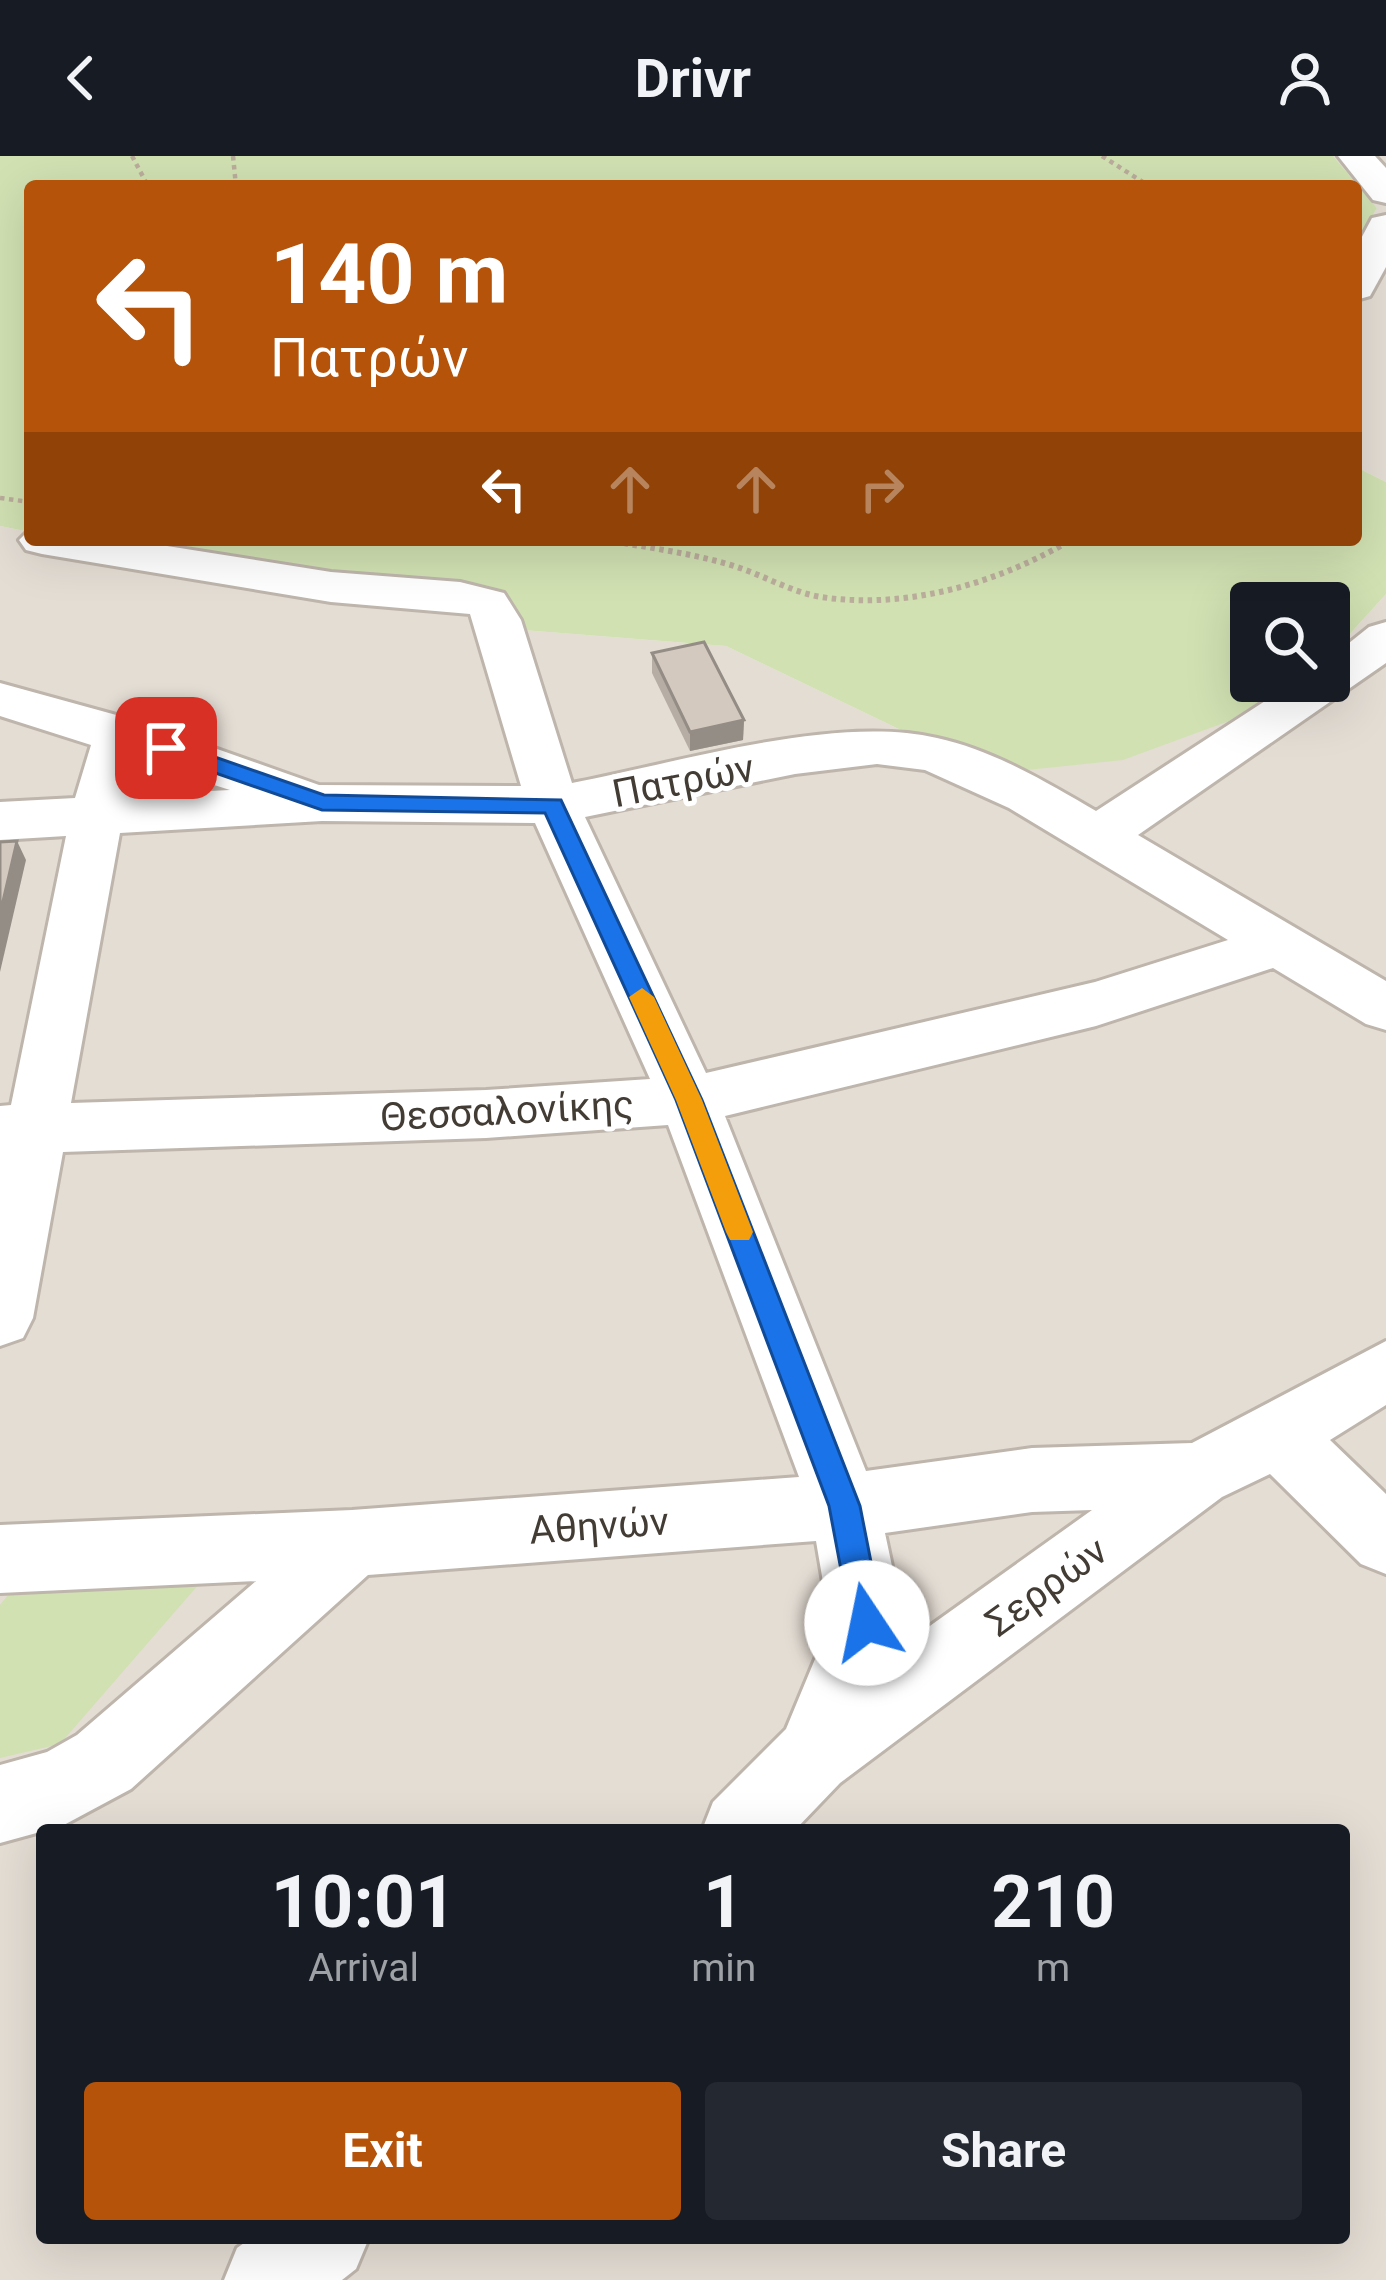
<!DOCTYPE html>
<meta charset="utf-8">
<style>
:root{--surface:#171b24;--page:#242831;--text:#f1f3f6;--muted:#9ea1a6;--accent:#b45309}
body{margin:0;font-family:Roboto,sans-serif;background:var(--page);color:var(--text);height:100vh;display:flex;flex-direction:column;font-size:45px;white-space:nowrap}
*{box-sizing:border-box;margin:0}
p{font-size:39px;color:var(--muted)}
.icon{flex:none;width:66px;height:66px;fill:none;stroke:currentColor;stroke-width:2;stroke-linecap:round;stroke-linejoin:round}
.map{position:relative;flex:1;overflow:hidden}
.side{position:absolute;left:36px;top:1668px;width:1314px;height:420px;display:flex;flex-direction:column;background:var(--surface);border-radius:12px;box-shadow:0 12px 48px #0002}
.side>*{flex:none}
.hud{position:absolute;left:24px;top:24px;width:1338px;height:366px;border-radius:12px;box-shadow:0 12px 48px #0002;background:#b45309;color:#fff;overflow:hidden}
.tools{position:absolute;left:1230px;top:426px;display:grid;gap:24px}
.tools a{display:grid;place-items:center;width:120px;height:120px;border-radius:12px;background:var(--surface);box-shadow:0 12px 48px #0002;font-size:60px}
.pin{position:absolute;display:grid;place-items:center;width:102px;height:102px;color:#fff;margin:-51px;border-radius:24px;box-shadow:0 6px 18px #0006}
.me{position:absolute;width:132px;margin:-66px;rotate:349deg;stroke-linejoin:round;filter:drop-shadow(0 0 9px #0008)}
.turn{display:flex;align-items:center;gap:42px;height:252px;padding:0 48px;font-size:54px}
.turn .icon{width:156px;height:156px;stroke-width:2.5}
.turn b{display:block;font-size:84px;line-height:102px}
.lanes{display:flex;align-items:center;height:114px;padding:0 48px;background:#0003;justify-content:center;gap:60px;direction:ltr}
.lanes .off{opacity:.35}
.eta{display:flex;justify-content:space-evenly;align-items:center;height:204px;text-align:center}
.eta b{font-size:72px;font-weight:700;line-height:84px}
.button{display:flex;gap:24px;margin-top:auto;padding:24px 48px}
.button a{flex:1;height:138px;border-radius:12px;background:var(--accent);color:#fff;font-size:48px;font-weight:700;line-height:138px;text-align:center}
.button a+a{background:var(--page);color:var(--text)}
header{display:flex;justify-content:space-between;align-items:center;height:156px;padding:0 48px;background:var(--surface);font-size:54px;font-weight:700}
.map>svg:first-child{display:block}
</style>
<header><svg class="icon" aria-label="back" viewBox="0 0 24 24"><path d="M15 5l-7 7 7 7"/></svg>Drivr<svg class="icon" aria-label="person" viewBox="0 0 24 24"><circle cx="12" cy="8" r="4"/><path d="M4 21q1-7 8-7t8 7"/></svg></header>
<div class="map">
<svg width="1386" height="2124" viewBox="0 0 1386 2124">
<rect width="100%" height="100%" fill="#f0ece5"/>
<g fill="#e4ddd4" fill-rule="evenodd">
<polygon points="1333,0 1386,0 1386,326 1356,311 1356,87 1377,52"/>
<path d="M0 370 30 376V384L188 406 474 428 513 450 523 474 726 490 903 575 1229 565 1292 525H1329V501L1386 438V2124H0ZM42 1674H1344V2082H42Z"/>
</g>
<g fill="#d1e1b2">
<polygon points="0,0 1333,0 1377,52 1356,87 1356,30 30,30 30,376 0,370"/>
<polygon points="1356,311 1386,326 1386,438 1329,501 1329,447 1251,447 1251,525 1292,525 1229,565 1123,604 1027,614 903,575 726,490 523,474 513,450 474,428 188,406 75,384 1356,384"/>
<polygon points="206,1420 60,1588 0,1602 0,1449 16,1429"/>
</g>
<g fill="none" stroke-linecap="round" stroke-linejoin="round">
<g stroke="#beb5ac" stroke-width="6">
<g id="minor">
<polygon points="1338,0 1375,0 1386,12 1386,47 1373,44"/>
<polygon points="1386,59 1386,111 1370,140 1356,144 1356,92 1372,62"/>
<path d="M30 373V384H129L331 416 460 426 504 437 521 464 572 627C677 607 835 558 937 582 993 594 1048 627 1096 655L1296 525H1329V503L1369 471 1386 466V507L1138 679 1386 825V874L1366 868 1273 812 1096 870 725 960 866 1315 1032 1292 1192 1287 1386 1185V1249L1330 1284 1386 1338V1418L1361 1408 1270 1318 1222 1341 840 1627 795 1674H702L713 1646 786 1573 830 1467 816 1385 368 1419 131 1633 62 1670 0 1687V1609L47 1596 77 1579 256 1425 0 1437V1369L352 1354 799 1321 668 969 486 982 63 996 33 1162 23 1182 0 1190V950L11 949 66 680 0 684V646L75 642 91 589 0 560V527L138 565 319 629 521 630 470 458 331 446 42 398 26 394 19 384ZM138 605 230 634 129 639ZM877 608 925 614 1009 652 1228 784 1095 826 706 917 585 661 795 618ZM322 665 535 667 650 923 486 934 71 947 120 677ZM1092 1354 892 1497 904 1467 885 1377 1032 1356Z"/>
<polygon points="251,2082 369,2082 356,2113 342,2124 224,2124 237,2092"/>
</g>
</g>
<g stroke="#bbad9c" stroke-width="4.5" stroke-dasharray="4.5 4.5" stroke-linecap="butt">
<polyline points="132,0 148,30"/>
<polyline points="233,0 236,30"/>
<polyline points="1102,0 1149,30"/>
<polyline points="0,342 30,346"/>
</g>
<path stroke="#bbad9c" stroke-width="6" stroke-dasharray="4.5 4.5" stroke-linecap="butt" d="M606 384C649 392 692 397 734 410 763 419 791 436 821 441 907 454 998 427 1071 384"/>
<use href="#minor" fill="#fff" fill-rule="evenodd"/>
</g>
<polygon fill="#b6ada4" points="652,497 744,564 743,584 690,595 652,517"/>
<g fill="#948d86">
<polygon points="744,564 743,584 690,595 690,576"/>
<polygon points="17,685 26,704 0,816 0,758"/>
</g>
<g fill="#d4c9bf" stroke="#948d86" stroke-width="3">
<polygon points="704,486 744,564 690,576 652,497"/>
<polygon points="17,685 0,758 0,686"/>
</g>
<polygon fill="#1a73e8" stroke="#114b97" stroke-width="3" points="166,584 324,639 561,644 702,944 860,1350 883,1467 878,1478 867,1482 856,1478 851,1467 829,1350 676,944 545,657 322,654 158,597 155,592"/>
<polygon fill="#f59e0b" points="642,832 654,841 702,944 753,1076 749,1084 730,1084 726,1076 676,944 629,841"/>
<g text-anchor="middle" stroke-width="10" stroke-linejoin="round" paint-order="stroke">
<g font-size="39" fill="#423c35" stroke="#fff">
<text transform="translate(683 624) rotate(-11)" y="14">Πατρών</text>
<text transform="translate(507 954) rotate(-3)" y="14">Θεσσαλονίκης</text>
<text transform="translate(599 1369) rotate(-4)" y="14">Αθηνών</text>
<text transform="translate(1046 1430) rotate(-36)" y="14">Σερρών</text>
</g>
</g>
</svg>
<div class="tools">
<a><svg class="icon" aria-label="search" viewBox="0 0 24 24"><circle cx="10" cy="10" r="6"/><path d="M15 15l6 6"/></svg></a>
</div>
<div class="pin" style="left:166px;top:592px;background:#d93025"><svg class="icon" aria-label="arrive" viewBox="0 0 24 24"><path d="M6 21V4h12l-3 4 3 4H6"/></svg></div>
<svg class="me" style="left:867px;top:1467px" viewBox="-20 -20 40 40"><circle r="19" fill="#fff"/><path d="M0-13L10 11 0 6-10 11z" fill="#1a73e8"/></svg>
<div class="hud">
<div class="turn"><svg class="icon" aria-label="left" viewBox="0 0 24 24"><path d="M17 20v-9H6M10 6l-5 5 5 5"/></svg><div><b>140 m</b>Πατρών</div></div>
<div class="lanes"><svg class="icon" aria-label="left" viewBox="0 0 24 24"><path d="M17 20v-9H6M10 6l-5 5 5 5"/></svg><svg class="icon off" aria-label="ahead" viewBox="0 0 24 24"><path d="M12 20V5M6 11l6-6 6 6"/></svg><svg class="icon off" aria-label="ahead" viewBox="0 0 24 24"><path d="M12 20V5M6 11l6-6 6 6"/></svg><svg class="icon off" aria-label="right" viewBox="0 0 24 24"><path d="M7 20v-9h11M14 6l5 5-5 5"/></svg></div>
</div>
<section class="side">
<div class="eta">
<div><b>10:01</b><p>Arrival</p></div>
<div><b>1</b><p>min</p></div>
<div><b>210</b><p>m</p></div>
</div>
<div class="button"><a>Exit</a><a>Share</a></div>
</section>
</div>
